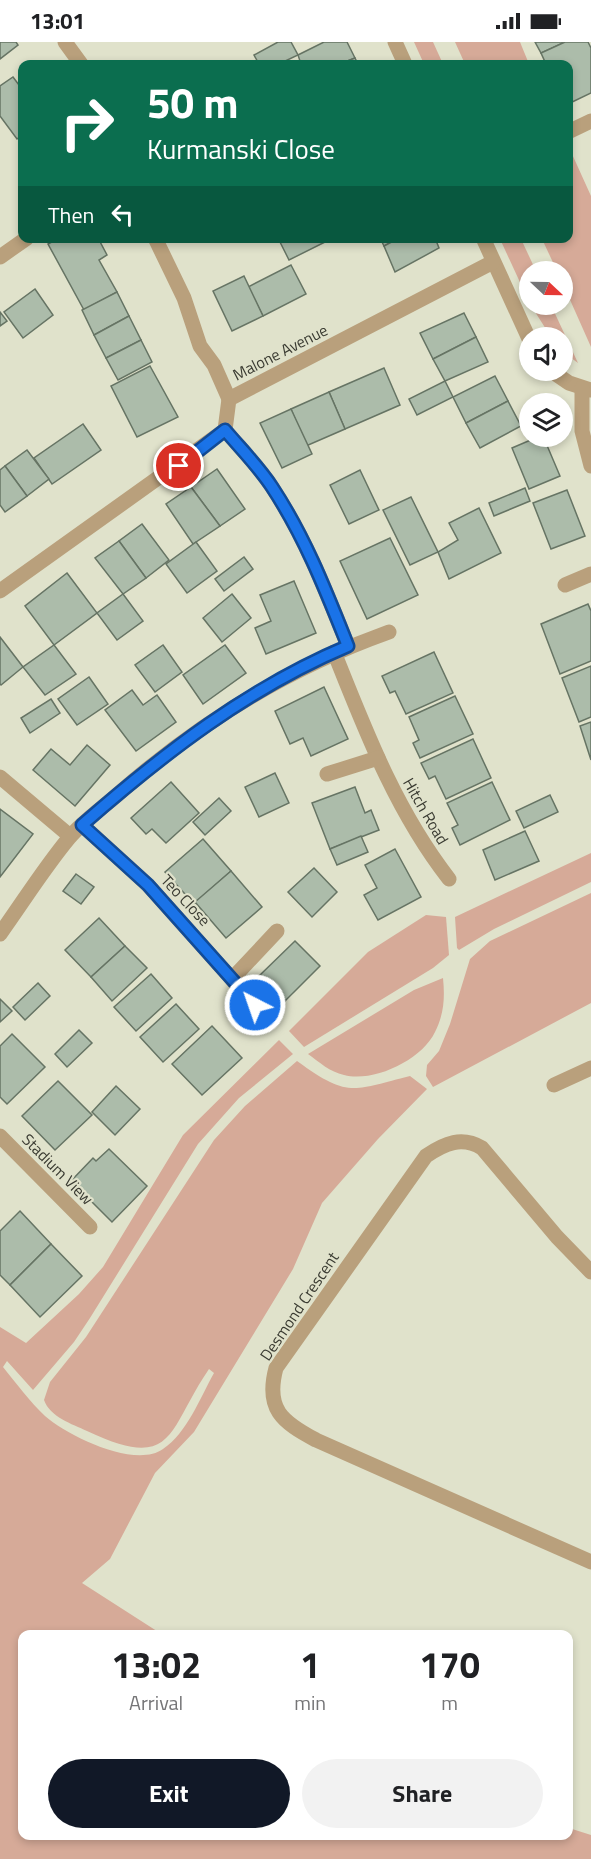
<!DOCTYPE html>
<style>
:root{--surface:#fff;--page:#f2f2f2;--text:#202124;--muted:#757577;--accent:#111827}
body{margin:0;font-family:"Titillium Web",sans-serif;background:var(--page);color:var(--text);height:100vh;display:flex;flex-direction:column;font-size:22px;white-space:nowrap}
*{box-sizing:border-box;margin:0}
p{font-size:20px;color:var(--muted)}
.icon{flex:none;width:33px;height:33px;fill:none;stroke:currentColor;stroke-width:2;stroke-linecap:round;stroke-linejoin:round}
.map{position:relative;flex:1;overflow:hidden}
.panel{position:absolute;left:18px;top:1588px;width:555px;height:210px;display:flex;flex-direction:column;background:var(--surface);border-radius:12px;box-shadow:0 3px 9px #0003}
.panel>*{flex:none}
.banner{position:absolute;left:18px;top:18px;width:555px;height:183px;border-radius:12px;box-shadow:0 3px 9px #0003;background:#0b6e4f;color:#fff;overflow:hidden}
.needle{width:39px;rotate:112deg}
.fabs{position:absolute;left:519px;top:219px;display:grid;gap:12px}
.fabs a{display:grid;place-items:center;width:54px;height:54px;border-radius:50%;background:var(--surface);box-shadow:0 3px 9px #0003;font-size:30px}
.pin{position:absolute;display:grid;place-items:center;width:51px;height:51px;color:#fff;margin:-26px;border:3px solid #fff;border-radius:50%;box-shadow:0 2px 6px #0007}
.me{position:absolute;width:66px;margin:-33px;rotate:319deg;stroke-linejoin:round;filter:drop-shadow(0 0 4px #0008)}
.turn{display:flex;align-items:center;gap:21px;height:126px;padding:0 30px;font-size:27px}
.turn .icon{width:78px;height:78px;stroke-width:2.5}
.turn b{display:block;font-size:42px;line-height:51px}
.then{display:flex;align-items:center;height:57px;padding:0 30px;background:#0003;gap:12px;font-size:22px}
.eta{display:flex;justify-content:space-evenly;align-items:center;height:102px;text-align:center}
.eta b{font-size:36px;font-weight:700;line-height:42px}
.action{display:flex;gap:12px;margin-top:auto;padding:12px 30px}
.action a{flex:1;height:69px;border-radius:36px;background:var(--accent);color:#fff;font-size:24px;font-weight:700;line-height:69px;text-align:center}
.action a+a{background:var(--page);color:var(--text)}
.status{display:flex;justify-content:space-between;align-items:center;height:42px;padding:0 30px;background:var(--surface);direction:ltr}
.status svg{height:16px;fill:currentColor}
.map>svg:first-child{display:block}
</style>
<div class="status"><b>13:01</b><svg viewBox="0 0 49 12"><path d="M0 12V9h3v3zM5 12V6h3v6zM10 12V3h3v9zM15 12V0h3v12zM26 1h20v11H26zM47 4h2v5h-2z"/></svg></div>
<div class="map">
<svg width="591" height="1817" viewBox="0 0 591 1817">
<rect width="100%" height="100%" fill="#e0e2cb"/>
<g fill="#d6aa98">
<polygon points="414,0 433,0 443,22 424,22"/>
<polygon points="455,0 520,0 529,22 465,22"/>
<polygon points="572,112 591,154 591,305 563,242 562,230 557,229 542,197 568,196 568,114"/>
<polygon points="500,197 521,197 536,229 530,230 530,262"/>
<polygon points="530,262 551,263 578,321 563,310 562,296 551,295"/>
<polygon points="591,811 591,840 494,887 459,908 457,906 455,875"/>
<polygon points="591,851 591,961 433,1045 426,1034 427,1023 439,1009 450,982 470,917 490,899"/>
<polygon points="426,873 446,875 449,913 433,926 304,1005 289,989 368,910"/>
<path d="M443 936C445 956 444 972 435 990 422 1018 373 1041 344 1033 330 1030 319 1020 308 1012L414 948Z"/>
<path d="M279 998 293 1012 239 1056 198 1102 90 1276 74 1300 33 1348 7 1319 3 1325C16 1341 30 1360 45 1374 68 1394 135 1427 163 1407 187 1391 200 1356 214 1331L209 1327C167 1388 176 1431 87 1389 72 1382 50 1375 44 1358L50 1340 86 1295 214 1098 245 1064 297 1019C349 1057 353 1048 410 1034L427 1047 378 1097 322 1161 293 1227 194 1390 155 1431 110 1517 82 1541 163 1593H22V1794H568L569 1786 591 1793V1817H0V1285L26 1301 79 1252 103 1225 183 1093Z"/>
</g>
<g fill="#acbcaa" stroke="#667464" stroke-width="1.5">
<polygon points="0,0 16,0 18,3 0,17"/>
<polygon points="278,0 291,0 298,13 279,22 259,22 254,13"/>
<polygon points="324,0 347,0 355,16 340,22 301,22 298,13"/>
<polygon points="535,0 565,0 541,11"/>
<polygon points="565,0 588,0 591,6 591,51 568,62 568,22 546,22 541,11"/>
<polygon points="355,16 358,22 340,22"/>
<polygon points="13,35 22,47 22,93 17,97 0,74 0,44"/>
<polygon points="59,196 98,196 107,213 99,218 117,250 84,268 48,202"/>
<polygon points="278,196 333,196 289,218"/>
<polygon points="380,196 399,196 384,204"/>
<polygon points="399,196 435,196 439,206 395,230 384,204"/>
<polygon points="291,223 306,252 263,274 248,245"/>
<polygon points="244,234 263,274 232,289 213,249"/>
<polygon points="35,247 53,273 23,296 4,270"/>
<polygon points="117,250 129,274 94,293 82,268"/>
<polygon points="0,270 7,279 0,284"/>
<polygon points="464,271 476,295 433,317 420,291"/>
<polygon points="129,274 141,298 106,316 94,293"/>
<polygon points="476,295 488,320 445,339 433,317"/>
<polygon points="141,298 152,320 118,338 106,316"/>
<polygon points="150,324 178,375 137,395 111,344"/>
<polygon points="384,326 400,363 345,387 329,350"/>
<polygon points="495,334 508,359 466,381 453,355"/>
<polygon points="445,339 453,355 417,373 409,357"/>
<polygon points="329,350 345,387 306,404 291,367"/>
<polygon points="508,359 521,384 480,406 466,381"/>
<polygon points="291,367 312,412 282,426 260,381"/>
<polygon points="83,382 101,408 52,442 34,416"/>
<polygon points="540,394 543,394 560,434 529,447 512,406"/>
<polygon points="27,408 49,437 27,454 5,424"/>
<polygon points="5,424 27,454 5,470 0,463 0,428"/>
<polygon points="217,427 245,467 220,484 191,445"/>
<polygon points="360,428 379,468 349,482 330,443"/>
<polygon points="191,445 220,484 193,502 166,462"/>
<polygon points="525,446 530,459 494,474 489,461"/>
<polygon points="567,448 585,494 551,507 533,461"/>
<polygon points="411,455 438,510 410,523 383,468"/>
<polygon points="479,466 501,511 449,537 438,510 458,498 449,481"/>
<polygon points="142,482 169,518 146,536 119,499"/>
<polygon points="390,496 418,553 367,577 340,519"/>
<polygon points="119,499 146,536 123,552 95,516"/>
<polygon points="196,500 217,529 187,551 166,522"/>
<polygon points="244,515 253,527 224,549 215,537"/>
<polygon points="67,531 97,571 54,603 25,564"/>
<polygon points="294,539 316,591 266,612 255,586 271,579 260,553"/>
<polygon points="123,552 143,579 117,598 97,571"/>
<polygon points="232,552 251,576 222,600 203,576"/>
<polygon points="588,562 591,569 591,619 560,632 541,582"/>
<polygon points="0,595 23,625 1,643 0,642"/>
<polygon points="54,603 76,632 45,653 23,625"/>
<polygon points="163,603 182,630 155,650 135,623"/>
<polygon points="225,603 246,631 203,662 183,633"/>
<polygon points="434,610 453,651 406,672 395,649 390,651 382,634"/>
<polygon points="591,624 591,675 579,680 562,636"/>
<polygon points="89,635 108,662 77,683 58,657"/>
<polygon points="324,645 348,697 311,714 303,696 290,702 275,669"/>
<polygon points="132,648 143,663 157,653 176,680 136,709 105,668"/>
<polygon points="455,654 473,692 420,716 413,701 419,698 409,675"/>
<polygon points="51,657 60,671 30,691 21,676"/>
<polygon points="591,680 591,718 580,684"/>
<polygon points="473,697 491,736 446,757 435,734 429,737 421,721"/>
<polygon points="87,703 110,723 75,764 33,728 51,707 70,723"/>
<polygon points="275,731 289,761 259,775 245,745"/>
<polygon points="171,740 199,771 166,801 152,787 146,792 131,776"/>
<polygon points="492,740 510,778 460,803 452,786 458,783 447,761"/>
<polygon points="355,745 365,771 371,768 379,788 330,807 312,761"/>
<polygon points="550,753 558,770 524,786 516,769"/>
<polygon points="219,756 231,769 205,793 193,780"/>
<polygon points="0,767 33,792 0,835"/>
<polygon points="525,789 539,819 495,838 483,808"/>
<polygon points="361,794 368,810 337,823 330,807"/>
<polygon points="203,797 231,829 194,862 165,830"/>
<polygon points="395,807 421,855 378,878 364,853 377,846 365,823"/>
<polygon points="314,826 337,850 312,875 288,850"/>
<polygon points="231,829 262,865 226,896 195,860"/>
<polygon points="76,832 94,845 81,862 63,849"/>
<polygon points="99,876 125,904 91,935 65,908"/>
<polygon points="295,899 320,924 284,960 259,934"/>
<polygon points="125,904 147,926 112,959 91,935"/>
<polygon points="151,932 172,956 136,989 114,965"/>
<polygon points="38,941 50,954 25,978 13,965"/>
<polygon points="0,957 12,969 0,980"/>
<polygon points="176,962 199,987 163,1020 140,995"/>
<polygon points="212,984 242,1016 202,1053 172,1022"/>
<polygon points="79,988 92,1001 67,1025 55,1012"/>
<polygon points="12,992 45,1025 7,1062 0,1055 0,1004"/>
<polygon points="58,1039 92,1073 55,1108 22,1074"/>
<polygon points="116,1044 140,1067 115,1093 92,1070"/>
<polygon points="109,1107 147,1144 112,1180 71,1139 93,1116 96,1119"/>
<polygon points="20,1169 51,1202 10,1243 0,1233 0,1189"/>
<polygon points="51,1202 82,1234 40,1275 10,1243"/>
</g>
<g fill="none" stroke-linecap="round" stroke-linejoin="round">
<g stroke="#b9a07c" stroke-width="15">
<polyline points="65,0 81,22"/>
<polyline points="395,0 405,22"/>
<polyline points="568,90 591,79"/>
<polyline points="155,196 184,256 200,304 214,323 229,357"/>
<polyline points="483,196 530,299"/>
<polyline points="0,215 27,196"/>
<polyline points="550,328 569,341 591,348"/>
<polyline points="582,346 582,389 591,424"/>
<path d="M225 388C241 407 259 425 272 445 305 495 326 549 348 604"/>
<polyline points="565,543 591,532"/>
<polyline points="0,549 225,388 229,357 493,220"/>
<path d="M334 610C366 690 396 769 449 837"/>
<polyline points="327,732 378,716"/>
<polyline points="0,735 70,794"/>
<polyline points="82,783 148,843 255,963"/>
<path d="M0 892C23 860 44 826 69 796 82 780 101 767 117 753 197 682 288 626 389 590"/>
<polyline points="232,937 277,889"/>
<polyline points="554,1043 591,1026"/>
<polyline points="0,1094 90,1185"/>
<path d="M591 1230 557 1195 482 1106C462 1094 445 1101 426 1114L276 1326C265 1367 282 1380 316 1398L591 1520"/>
</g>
</g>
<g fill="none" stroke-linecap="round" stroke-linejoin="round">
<g stroke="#114b97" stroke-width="15">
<path id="route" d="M179 424 225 388C241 407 259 425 272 445 305 495 326 549 348 604 248 646 163 712 82 783L148 843 255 963"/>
</g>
<use href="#route" stroke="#1a73e8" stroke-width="10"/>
</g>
<g text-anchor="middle" stroke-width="4.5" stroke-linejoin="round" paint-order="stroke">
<g font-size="16" fill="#3a3b32" stroke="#e0e2cb">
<text transform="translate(280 310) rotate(-27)" y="6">Malone Avenue</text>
<text transform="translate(426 769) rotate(60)" y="6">Hitch Road</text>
<text transform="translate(186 858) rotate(47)" y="6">Teo Close</text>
<text transform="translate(58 1127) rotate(45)" y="6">Stadium View</text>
<text transform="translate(299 1264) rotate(-56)" y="6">Desmond Crescent</text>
</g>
</g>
</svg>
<div class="fabs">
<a><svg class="needle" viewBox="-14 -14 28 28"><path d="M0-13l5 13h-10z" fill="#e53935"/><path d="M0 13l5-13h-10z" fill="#757577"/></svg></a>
<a><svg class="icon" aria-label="sound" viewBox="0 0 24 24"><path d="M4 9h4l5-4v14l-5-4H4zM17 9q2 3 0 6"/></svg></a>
<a><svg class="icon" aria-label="layers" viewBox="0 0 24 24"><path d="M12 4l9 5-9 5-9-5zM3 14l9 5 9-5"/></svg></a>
</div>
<div class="pin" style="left:179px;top:424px;background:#d93025"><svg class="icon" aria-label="arrive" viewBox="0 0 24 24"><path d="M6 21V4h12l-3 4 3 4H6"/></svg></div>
<svg class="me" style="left:255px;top:963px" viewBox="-20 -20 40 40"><circle r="17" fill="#1a73e8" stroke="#fff" stroke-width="3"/><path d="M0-11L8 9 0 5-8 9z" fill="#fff"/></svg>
<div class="banner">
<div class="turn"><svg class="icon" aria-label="right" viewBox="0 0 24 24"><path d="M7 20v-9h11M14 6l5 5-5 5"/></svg><div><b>50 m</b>Kurmanski Close</div></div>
<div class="then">Then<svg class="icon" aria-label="left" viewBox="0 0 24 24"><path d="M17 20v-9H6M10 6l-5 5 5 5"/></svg></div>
</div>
<section class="panel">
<div class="eta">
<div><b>13:02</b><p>Arrival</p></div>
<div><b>1</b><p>min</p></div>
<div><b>170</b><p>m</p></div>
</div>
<div class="action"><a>Exit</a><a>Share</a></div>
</section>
</div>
